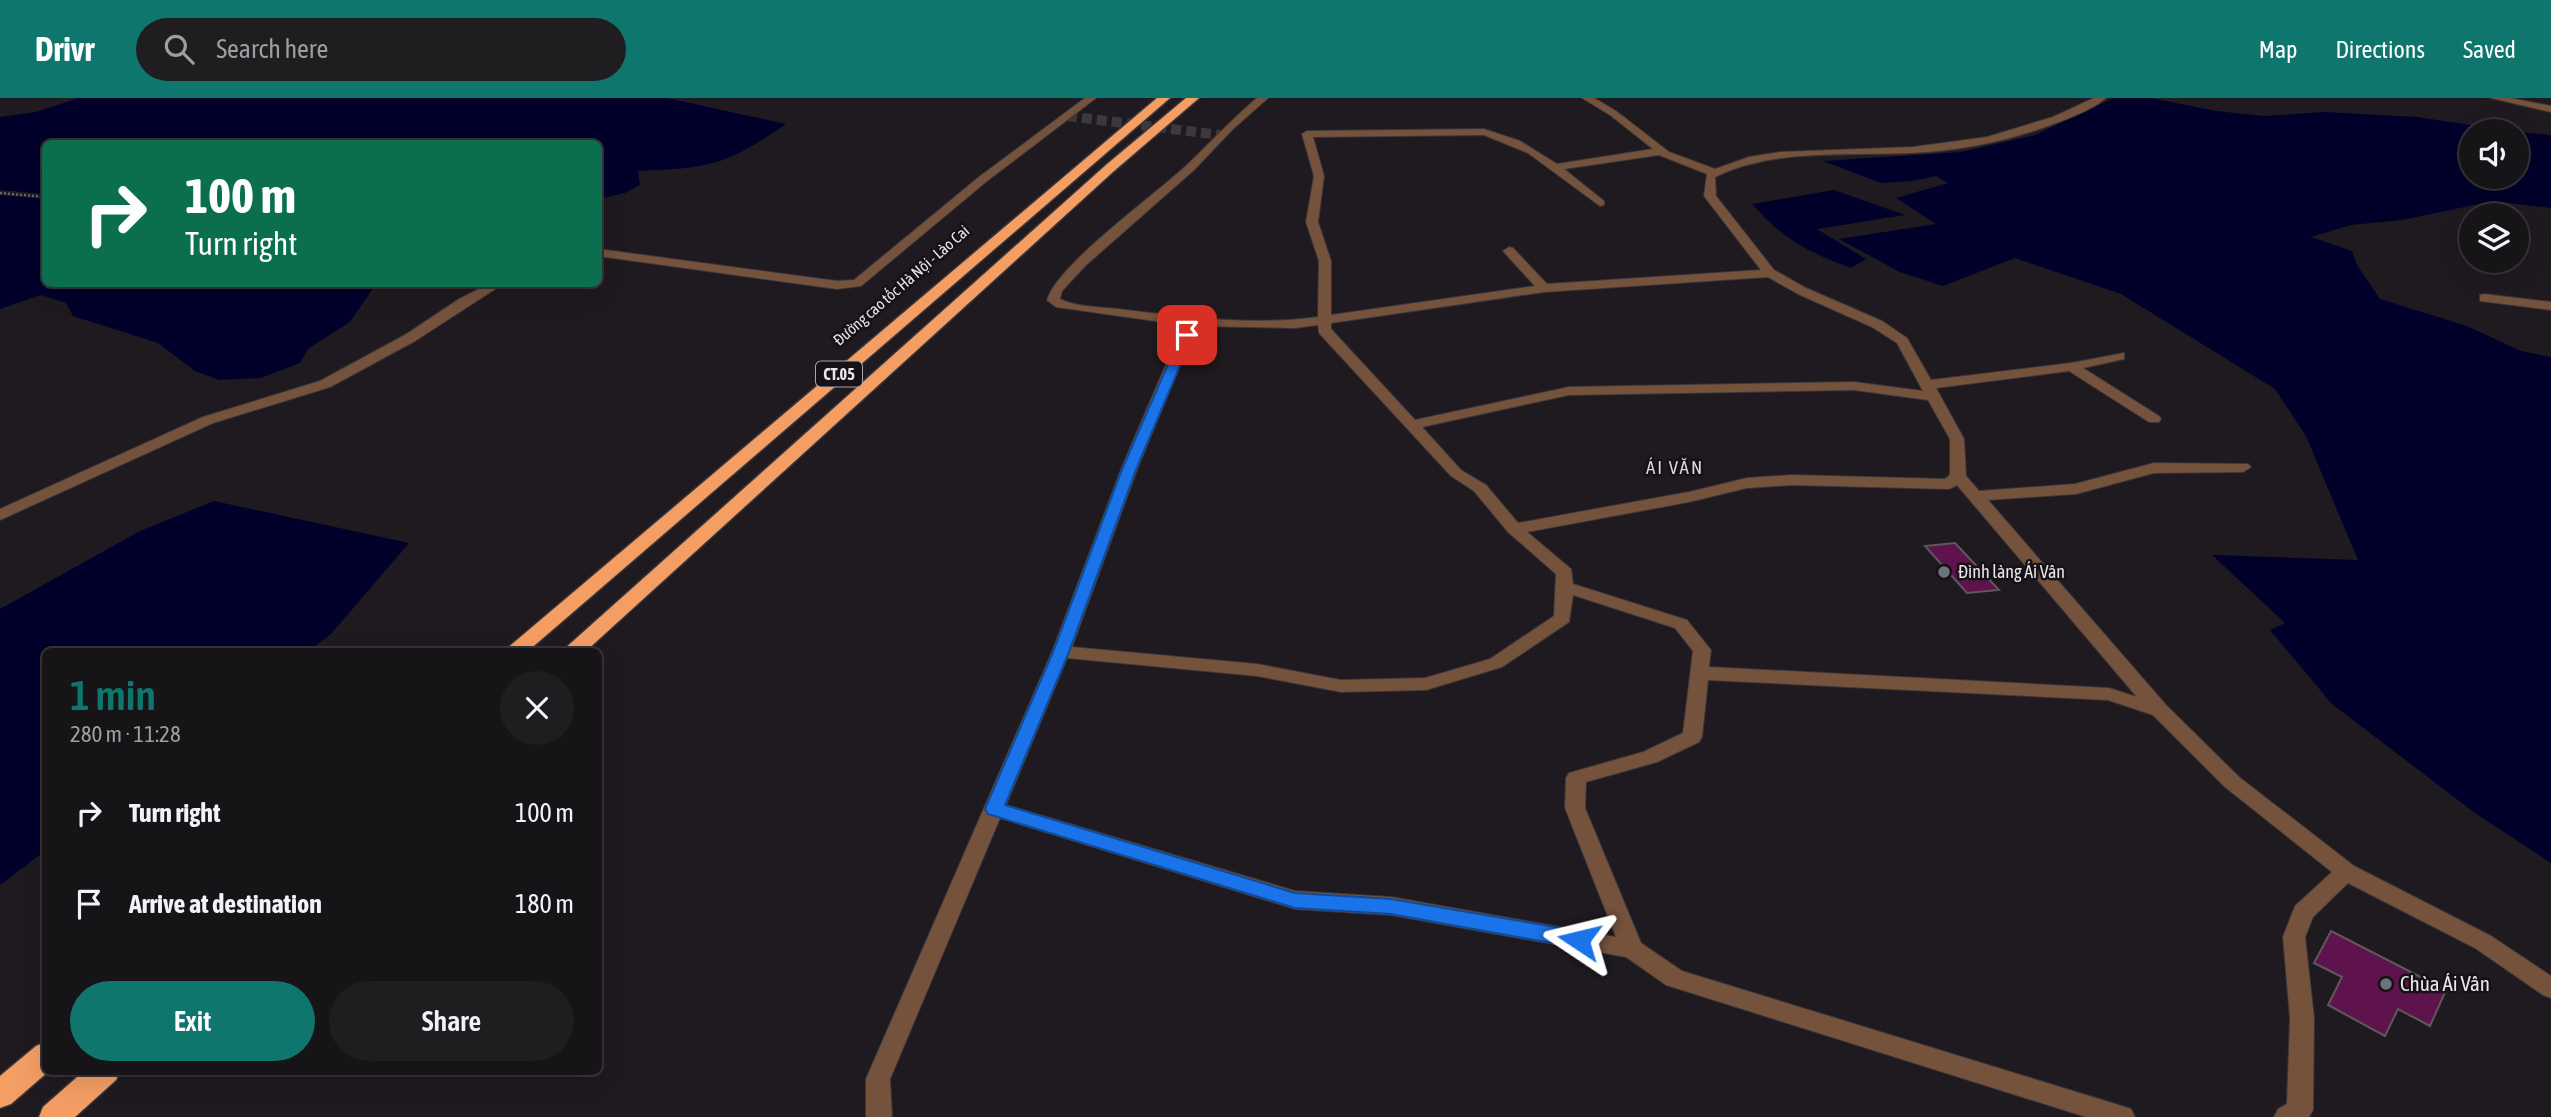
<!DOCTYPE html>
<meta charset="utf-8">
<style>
:root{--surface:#161417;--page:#1f1d20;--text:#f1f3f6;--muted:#9e9ea1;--line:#353336;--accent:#0f766e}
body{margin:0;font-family:"Asap Condensed",sans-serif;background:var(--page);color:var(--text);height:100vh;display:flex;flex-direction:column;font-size:26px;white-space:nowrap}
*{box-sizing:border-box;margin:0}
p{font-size:23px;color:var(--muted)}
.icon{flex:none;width:38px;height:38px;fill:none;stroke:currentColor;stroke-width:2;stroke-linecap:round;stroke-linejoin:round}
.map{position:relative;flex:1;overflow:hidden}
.side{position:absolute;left:42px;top:550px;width:560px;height:427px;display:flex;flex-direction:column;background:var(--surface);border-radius:10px;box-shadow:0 7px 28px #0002,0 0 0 2px var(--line)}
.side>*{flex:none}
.guide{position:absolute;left:42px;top:42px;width:560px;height:147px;border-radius:10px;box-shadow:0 7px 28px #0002,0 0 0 2px var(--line);background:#0b6e4f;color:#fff;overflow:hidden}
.controls{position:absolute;left:2459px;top:21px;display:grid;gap:14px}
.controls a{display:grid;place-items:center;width:70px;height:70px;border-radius:50%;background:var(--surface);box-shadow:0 7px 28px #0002,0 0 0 2px var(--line);font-size:35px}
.pin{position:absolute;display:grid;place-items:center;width:60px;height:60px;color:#fff;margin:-30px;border-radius:14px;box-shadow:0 4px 10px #0006}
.me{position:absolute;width:77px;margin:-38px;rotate:280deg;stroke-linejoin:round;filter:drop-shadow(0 0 5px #0008)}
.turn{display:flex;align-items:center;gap:24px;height:147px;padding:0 28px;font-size:32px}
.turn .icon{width:91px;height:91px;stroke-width:2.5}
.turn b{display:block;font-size:49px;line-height:60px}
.round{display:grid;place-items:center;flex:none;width:74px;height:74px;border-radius:37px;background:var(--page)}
.headline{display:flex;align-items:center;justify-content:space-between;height:119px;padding:0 28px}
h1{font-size:42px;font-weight:600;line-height:52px;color:var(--accent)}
.primary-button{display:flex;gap:14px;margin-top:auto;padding:14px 28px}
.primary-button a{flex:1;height:80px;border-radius:42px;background:var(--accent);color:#fff;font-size:28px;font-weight:600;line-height:80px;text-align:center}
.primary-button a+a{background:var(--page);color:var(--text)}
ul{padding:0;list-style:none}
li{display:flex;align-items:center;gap:21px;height:91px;padding:0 28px}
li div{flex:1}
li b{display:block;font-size:26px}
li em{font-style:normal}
header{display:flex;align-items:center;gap:42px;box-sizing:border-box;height:98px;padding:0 35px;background:var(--accent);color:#fff}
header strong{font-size:33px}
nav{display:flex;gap:38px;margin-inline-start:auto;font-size:24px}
.search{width:490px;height:63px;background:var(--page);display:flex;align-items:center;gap:18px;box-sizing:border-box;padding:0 24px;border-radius:38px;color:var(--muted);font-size:26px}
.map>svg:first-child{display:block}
</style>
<header>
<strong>Drivr</strong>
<div class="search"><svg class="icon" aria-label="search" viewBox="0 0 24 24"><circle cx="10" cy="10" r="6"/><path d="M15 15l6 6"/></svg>Search here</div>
<nav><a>Map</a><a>Directions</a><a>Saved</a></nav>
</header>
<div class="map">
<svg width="2551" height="1019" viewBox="0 0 2551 1019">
<rect width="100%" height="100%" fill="#1e1a1f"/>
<g fill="#00002b">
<path d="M79 0H667L786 26C726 68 709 70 638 73L640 87 625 95 599 101 598 46H46L45 96 0 92V19L36 14Z"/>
<polygon points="2114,0 2151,0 2216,13 2264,18 2325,14 2417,19 2510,33 2471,33 2471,79 2516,79 2517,34 2551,37 2551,110 2493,103 2402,122 2351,127 2311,139 2352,153 2357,167 2380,201 2467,228 2521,253 2551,259 2551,765 2475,715 2332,606 2270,532 2285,525 2212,457 2358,462 2306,338 2275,291 2121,196 2015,160 1943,188 1900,174 1839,141 1936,126 1896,100 1948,85 1936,78 1912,83 1881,85 1823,63 1961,54 2035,37"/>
<path d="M1834 92 1905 117 1817 131 1866 161 1851 170C1807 154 1783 141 1752 106Z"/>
<polygon points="0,97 45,101 46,186 376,186 350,224 308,251 300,265 261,280 219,282 195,273 158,245 73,218 66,205 41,197 0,211"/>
<polygon points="214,403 409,445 331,536 308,553 46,553 45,753 0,787 0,511 140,433"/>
</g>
<g fill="#5f134d" stroke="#5e575c" stroke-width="2">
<polygon points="1955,445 1999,492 1967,495 1925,448"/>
<polygon points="2331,833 2446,892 2430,928 2398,911 2385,938 2328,907 2342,879 2314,865"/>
</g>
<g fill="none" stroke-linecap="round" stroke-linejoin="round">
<polyline stroke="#3c383d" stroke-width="10" stroke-dasharray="10 5" stroke-linecap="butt" points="1067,18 1220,37"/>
<g stroke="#3a363b" stroke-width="2">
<g id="minor">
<polygon points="1085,0 1096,0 987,83 861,188 837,191 598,158 598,151 837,183 854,182 979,79"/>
<path d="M1257 0H1268L1232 32 1194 72 1085 168 1062 193 1060 201C1076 209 1100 209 1118 211 1183 219 1252 228 1318 219L1319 163 1306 124 1314 78 1302 36 1307 33 1484 31 1520 43 1557 66 1653 51 1610 17 1582 0H1594L1616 13 1669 54 1715 71 1749 59 1780 54 1913 49 1987 39 2053 19 2094 0H2106C2090 13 2067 21 2048 28 2004 44 1958 53 1911 55 1846 58 1775 50 1715 79L1716 98 1774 172 1806 190 1882 223 1907 240 1931 282 2071 265 2124 255V261L2083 270 2159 318 2161 321 2159 324H2149L2069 273 1936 290 1964 341 1966 378 1979 393 2075 386 2154 365 2248 366 2251 369 2243 374 2154 375 2076 396 1988 402 2166 607 2239 679 2354 768 2491 838 2551 878V900L2543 897 2475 850 2348 785 2313 819 2305 839 2314 920 2313 1012 2309 1019H2274L2278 1011 2287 1006 2290 920 2283 839 2295 808 2332 774 2225 689 2153 617 2108 602 1708 582 1702 639 1699 644 1657 664 1586 684 1585 710 1641 845 1682 873 2122 1008 2131 1011 2135 1019H2086L1666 887 1626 859 1391 817 1295 811 1000 720 890 981 892 1019H866V981L1052 554 1122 369 1183 227 1056 209 1047 202C1058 166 1155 97 1187 67 1210 45 1232 21 1257 0ZM1484 37 1528 55 1600 108 1604 107V103L1564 71 1659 57 1707 76 1704 98 1761 172 1547 186 1513 150 1509 149 1503 153 1535 188 1331 217V163L1318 124 1324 78 1313 39ZM1768 179 1798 196 1872 229 1897 245 1923 293 1854 284 1569 289 1415 322 1331 231V225L1544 194ZM1318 227 1319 235 1451 378 1474 393 1508 434 1556 476 1554 518 1490 561 1425 580 1341 582 1257 566 1072 549 1138 369 1196 228 1295 230ZM1854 292 1928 302 1950 341V377L1945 381 1792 377 1747 380 1689 394 1518 425 1486 387 1461 372 1422 329 1569 297ZM1792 387 1949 391 1957 387 2137 599 2109 590 1709 569 1711 552 1687 522 1573 486 1571 471 1527 434 1689 404 1747 390ZM1573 497 1675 530 1693 553 1683 635 1643 654 1569 675 1566 680 1565 710 1616 839 1391 799 1295 793 1006 707 1067 560 1257 578 1341 594 1426 592 1502 569 1569 524Z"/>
<polygon points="2491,0 2510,0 2551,8 2551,14"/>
<polygon points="489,186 503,186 415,243 330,289 213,325 0,422 0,411 203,319 320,283 405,237 459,201"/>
<polygon points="2484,196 2551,204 2551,212 2480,203 2480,197"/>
</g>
</g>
<g stroke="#3a363b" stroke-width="3">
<g id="highway">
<polygon points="1157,0 1170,0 528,553 504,553"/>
<polygon points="1186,0 1199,0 1114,73 586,553 562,553 1106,67"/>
<polygon points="46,944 46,973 49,973 11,1006 0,1010 0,978 36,948"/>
<polygon points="84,973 120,973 116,982 75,1019 39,1019 43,1009"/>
</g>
</g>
<polyline stroke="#6b676c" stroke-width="2.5" stroke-dasharray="2 2" stroke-linecap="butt" points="0,95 46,99"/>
<use href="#minor" fill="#75523c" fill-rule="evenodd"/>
<use href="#highway" fill="#f49e64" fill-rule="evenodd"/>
</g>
<polygon fill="#1a73e8" stroke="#114b97" stroke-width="2" points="1187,234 1193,237 1137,369 1069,554 1005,707 1295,795 1391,801 1579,833 1586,836 1589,842 1586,848 1579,850 1391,816 1295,810 988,716 985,711 1053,554 1123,369 1181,237"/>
<g fill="#6b7280" stroke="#151116" stroke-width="2.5">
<circle cx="1944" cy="474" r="7"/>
<circle cx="2386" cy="886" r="7"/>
</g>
<g text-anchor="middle" stroke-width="5" stroke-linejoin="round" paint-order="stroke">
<g font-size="16" fill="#e8e5e9" stroke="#151116">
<text transform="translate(901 187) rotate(-41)" y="6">Đường cao tốc Hà Nội - Lào Cai</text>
</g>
<rect fill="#151116" stroke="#a9a5aa" stroke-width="2" x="816" y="263.5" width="46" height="25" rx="5"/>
<g font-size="16" font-weight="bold" fill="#e8e5e9">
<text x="839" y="282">CT.05</text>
</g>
<g font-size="18" fill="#e8e5e9" stroke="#151116" text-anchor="start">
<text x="1958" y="480">Đình làng Ái Vân</text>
</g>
<g font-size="19" letter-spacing="2" fill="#dcd7de" stroke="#151116">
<text x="1675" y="376">ÁI VĂN</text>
</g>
<g font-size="21" fill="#e8e5e9" stroke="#151116" text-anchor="start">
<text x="2400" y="893">Chùa Ái Vân</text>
</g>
</g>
</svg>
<div class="controls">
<a><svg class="icon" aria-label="sound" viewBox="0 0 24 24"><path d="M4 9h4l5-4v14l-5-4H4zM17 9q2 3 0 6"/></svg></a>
<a><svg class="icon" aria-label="layers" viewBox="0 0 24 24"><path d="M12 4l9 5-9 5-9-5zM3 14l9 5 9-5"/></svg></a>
</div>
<div class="pin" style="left:1187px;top:237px;background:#d93025"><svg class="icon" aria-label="arrive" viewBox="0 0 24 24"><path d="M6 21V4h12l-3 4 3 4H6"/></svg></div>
<svg class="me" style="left:1579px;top:842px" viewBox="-20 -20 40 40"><path d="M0-17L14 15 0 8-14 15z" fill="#1a73e8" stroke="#fff" stroke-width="4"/></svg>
<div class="guide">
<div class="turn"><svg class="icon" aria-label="right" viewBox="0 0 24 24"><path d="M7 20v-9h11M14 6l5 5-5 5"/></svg><div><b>100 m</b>Turn right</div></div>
</div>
<section class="side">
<div class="headline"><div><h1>1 min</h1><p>280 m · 11:28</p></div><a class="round"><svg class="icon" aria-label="close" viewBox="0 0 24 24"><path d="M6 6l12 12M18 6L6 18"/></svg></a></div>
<ul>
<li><svg class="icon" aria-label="right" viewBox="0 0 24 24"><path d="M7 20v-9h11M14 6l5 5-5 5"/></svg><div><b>Turn right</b></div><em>100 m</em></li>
<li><svg class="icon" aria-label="arrive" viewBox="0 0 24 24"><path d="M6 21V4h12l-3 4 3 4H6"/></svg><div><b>Arrive at destination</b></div><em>180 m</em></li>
</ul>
<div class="primary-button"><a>Exit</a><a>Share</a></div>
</section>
</div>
